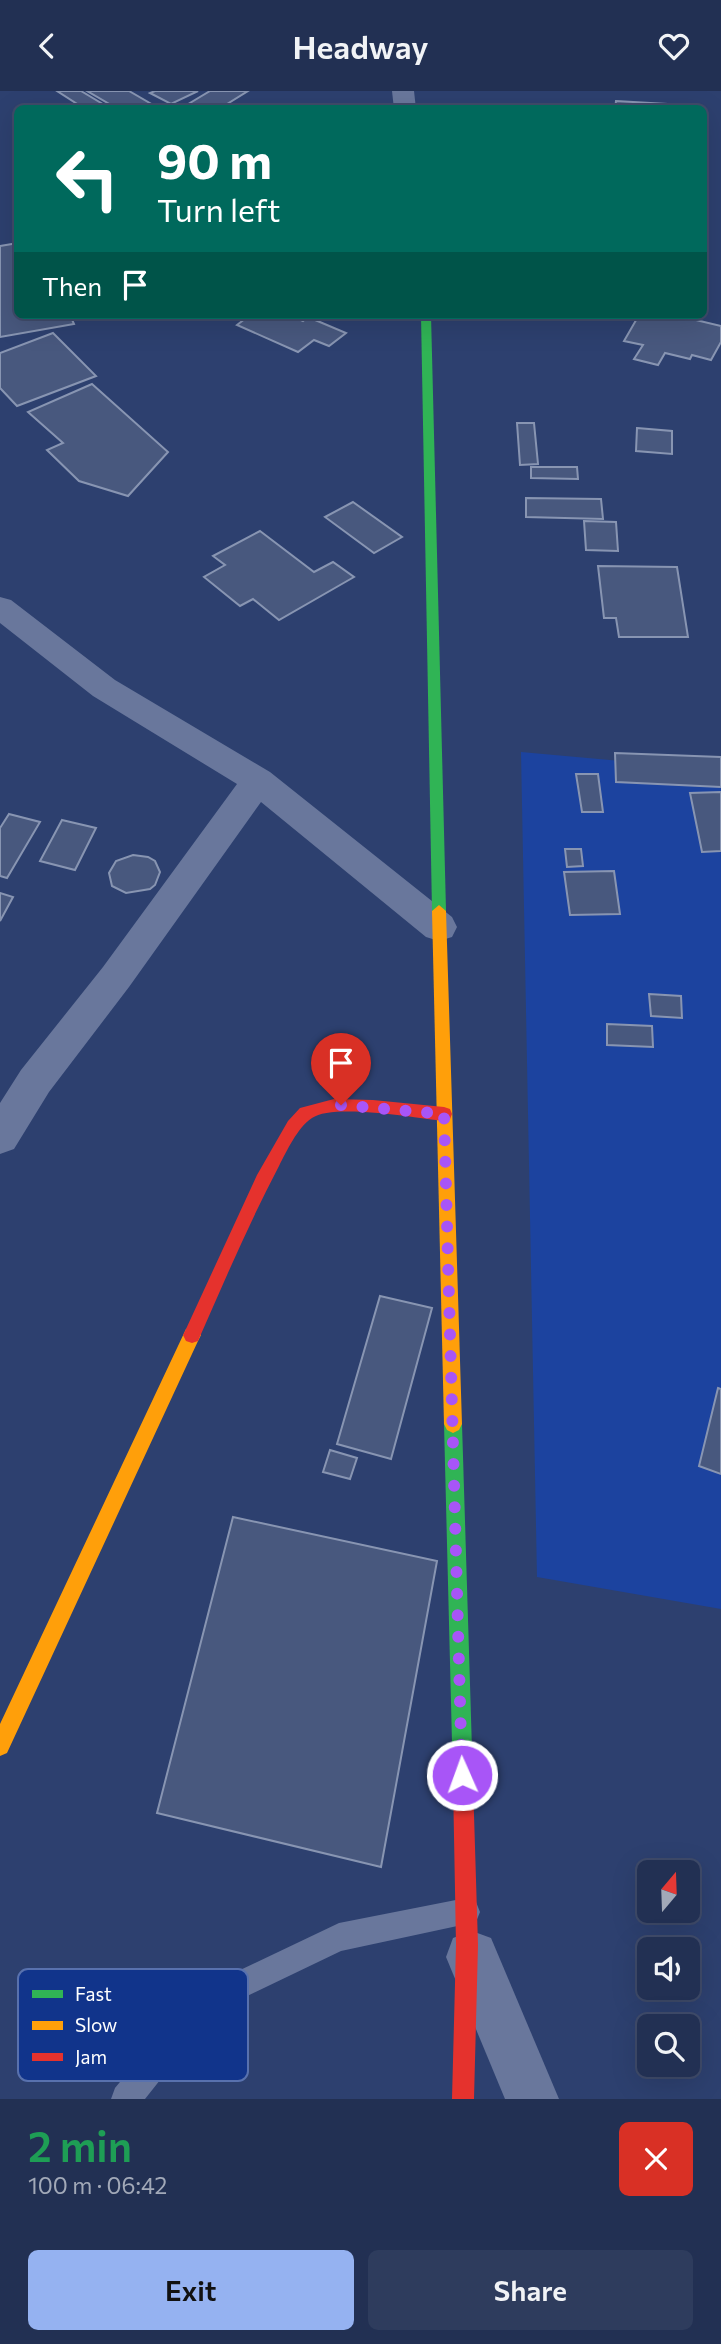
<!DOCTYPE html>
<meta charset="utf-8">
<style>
:root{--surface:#223053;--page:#2e3c5d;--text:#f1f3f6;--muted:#a2a9b8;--line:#3f4b6a;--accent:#95b2f1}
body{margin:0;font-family:Commissioner,sans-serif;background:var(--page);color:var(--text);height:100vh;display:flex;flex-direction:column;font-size:26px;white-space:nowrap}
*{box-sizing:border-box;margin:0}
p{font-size:23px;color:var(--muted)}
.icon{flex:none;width:38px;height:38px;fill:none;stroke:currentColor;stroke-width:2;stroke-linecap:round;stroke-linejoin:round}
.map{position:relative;height:2008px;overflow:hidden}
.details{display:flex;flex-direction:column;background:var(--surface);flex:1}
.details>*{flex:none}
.hud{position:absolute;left:14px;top:14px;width:693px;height:214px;border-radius:10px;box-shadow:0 7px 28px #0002,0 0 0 2px var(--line);background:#00695c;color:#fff;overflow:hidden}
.needle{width:46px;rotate:19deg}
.tools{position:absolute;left:637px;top:1769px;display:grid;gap:14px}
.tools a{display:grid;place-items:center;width:63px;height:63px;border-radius:10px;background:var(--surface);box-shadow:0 7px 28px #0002,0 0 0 2px var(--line);font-size:35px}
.pin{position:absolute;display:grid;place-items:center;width:60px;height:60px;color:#fff;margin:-72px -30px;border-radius:50% 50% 50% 0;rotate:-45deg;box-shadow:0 0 7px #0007}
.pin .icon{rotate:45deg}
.me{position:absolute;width:77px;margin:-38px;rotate:358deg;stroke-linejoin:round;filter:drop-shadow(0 0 5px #0008)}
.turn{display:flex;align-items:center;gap:24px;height:147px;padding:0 28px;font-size:32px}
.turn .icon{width:91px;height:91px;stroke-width:2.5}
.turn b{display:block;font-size:49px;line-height:60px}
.then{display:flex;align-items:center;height:66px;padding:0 28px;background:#0003;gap:14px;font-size:26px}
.round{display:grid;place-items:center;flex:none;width:74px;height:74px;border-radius:10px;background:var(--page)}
.head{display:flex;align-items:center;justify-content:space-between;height:119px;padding:0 28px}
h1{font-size:42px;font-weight:600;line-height:52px;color:#1e9e55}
.action{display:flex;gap:14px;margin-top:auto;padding:14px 28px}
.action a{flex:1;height:80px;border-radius:10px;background:var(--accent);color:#111;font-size:28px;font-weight:600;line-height:80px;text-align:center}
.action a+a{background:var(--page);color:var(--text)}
header{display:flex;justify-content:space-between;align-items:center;height:91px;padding:0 28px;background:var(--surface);font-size:32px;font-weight:600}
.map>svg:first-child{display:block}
</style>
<header><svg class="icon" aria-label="back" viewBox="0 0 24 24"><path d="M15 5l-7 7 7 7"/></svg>Headway<svg class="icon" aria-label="heart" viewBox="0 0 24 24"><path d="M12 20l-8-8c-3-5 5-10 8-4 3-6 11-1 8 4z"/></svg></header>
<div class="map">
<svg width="721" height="2008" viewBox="0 0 721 2008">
<rect width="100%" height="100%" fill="#2d406f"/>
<polygon fill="#1c439f" points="521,661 721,679 721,1518 537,1486"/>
<g fill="#48587e" stroke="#8895b2" stroke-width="2">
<polygon points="57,0 81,0 111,18 85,18"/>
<polygon points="87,0 129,0 160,18 118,18"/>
<polygon points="155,0 198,0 171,13 150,2"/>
<polygon points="210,0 248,0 219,18 180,18"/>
<polygon points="616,10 667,13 667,18 615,18"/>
<polygon points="18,152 18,224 70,224 74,233 0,246 0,155"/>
<polygon points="250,224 296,224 294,226 303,230 308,226 346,242 329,255 314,249 298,261 237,234"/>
<polygon points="639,224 675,224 721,235 721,251 711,269 692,264 690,268 665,262 658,274 634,268 643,254 624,250"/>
<polygon points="53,242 96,285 17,315 0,297 0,262"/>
<polygon points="92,293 168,361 128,405 79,390 47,359 63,352 28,321"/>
<polygon points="517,332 534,332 538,373 520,374"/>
<polygon points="637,337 672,340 672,363 636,360"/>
<polygon points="531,376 577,376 578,388 531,387"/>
<polygon points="526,407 601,408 603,428 526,426"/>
<polygon points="353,411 402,446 374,462 325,426"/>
<polygon points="584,430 616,431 618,460 586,459"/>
<polygon points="260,440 314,481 333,471 354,486 279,529 253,508 240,515 204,486 225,474 213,465"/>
<polygon points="598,475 677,476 688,546 619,546 616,527 604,527"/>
<polygon points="615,662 721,666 721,696 616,691"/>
<polygon points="576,683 598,683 603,721 582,721"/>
<polygon points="721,701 721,760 702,761 690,702"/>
<polygon points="9,723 40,731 7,787 0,785 0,737"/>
<polygon points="62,729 96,737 75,779 40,770"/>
<polygon points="565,758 581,758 583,775 567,776"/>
<polygon points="133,764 148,766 155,770 160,781 155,794 150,798 126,802 112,795 109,782 116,770"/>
<polygon points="614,780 620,823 570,824 564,781"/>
<polygon points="0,802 13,806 0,830"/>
<polygon points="649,903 681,905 682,927 651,925"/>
<polygon points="607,933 652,935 653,956 607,954"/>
<polygon points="380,1205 432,1217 391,1368 337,1353"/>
<polygon points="718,1297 721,1298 721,1383 699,1375"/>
<polygon points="330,1359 357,1367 350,1388 323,1381"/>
<polygon points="233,1426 437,1470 381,1776 157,1722"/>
</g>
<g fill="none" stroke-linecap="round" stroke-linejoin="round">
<polygon fill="#69779c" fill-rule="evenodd" points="466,1807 476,1811 480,1821 476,1831 341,1860 214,1921 145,2008 111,2008 115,1997 194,1901 339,1832"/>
<g fill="#69779c" fill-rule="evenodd">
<polygon points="392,0 414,0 416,18 394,18"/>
<polygon points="0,506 11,509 115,589 270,681 452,826 457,836 452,846 439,850 426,846 261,711 129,896 49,1001 14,1058 0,1063 0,1012 21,979 103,876 237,693 93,605 0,532"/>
<polygon points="472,1840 491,1847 559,2008 505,2008 446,1866 453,1847"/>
</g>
<g fill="#30b455" fill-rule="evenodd">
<polygon points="421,224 431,224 446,820 439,826 432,820"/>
<polygon points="453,1324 459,1327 462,1333 473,1691 470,1698 463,1701 456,1698 453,1691 444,1333 447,1327"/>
</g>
<g fill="#ff9f0a" fill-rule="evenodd">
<polygon points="439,814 446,820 462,1333 459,1339 453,1342 447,1339 444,1333 432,820"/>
<polygon points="192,1236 198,1238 201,1244 198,1250 7,1662 0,1665 0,1633 186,1238"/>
</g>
<g fill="#e5322d" fill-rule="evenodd">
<path d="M334 1008 373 1009 444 1016 450 1018 452 1023 450 1028 444 1030C417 1027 333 1012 312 1027 297 1037 287 1060 279 1075 249 1132 224 1191 198 1250L192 1252 186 1250 183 1244 186 1238 257 1084 288 1030 300 1017Z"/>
<polygon points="463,1681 470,1684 473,1691 478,1854 474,2008 452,2008 456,1854 453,1691 456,1684"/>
</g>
</g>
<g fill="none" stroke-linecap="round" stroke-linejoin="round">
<polyline stroke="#a855f7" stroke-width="12" stroke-dasharray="0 21.6" points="341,1014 444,1023 462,1684"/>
</g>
<rect x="18" y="1878" width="230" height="112" rx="10" fill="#11348b" stroke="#5871ae" stroke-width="2"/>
<rect x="32" y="1899" width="31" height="8" fill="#30b455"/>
<rect x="32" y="1930" width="31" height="9" fill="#ff9f0a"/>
<rect x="32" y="1962" width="31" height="8" fill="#e5322d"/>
<g font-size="19" fill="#fff">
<text x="75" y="1910">Fast</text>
<text x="75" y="1941">Slow</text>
<text x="75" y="1973">Jam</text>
</g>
</svg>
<div class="tools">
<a><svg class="needle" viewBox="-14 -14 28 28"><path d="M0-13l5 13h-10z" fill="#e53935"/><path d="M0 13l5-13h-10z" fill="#a2a9b8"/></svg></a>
<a><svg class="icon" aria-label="sound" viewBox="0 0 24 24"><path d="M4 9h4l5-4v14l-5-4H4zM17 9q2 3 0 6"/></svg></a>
<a><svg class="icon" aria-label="search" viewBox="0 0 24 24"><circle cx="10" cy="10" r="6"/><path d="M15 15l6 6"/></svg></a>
</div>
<div class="pin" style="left:341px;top:1014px;background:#d93025"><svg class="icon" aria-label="arrive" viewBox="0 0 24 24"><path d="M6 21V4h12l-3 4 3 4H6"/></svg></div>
<svg class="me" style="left:462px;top:1684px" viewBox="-20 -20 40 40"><circle r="17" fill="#a855f7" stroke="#fff" stroke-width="3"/><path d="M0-11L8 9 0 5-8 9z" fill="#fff"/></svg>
<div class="hud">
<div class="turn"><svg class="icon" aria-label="left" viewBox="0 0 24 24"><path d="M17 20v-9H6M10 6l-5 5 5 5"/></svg><div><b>90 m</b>Turn left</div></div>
<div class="then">Then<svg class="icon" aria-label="arrive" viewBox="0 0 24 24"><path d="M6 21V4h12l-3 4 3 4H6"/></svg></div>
</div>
</div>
<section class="details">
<div class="head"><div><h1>2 min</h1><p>100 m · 06:42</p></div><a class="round" style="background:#d93025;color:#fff"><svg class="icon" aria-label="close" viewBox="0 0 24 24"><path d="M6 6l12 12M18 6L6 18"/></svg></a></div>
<div class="action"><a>Exit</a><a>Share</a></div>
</section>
